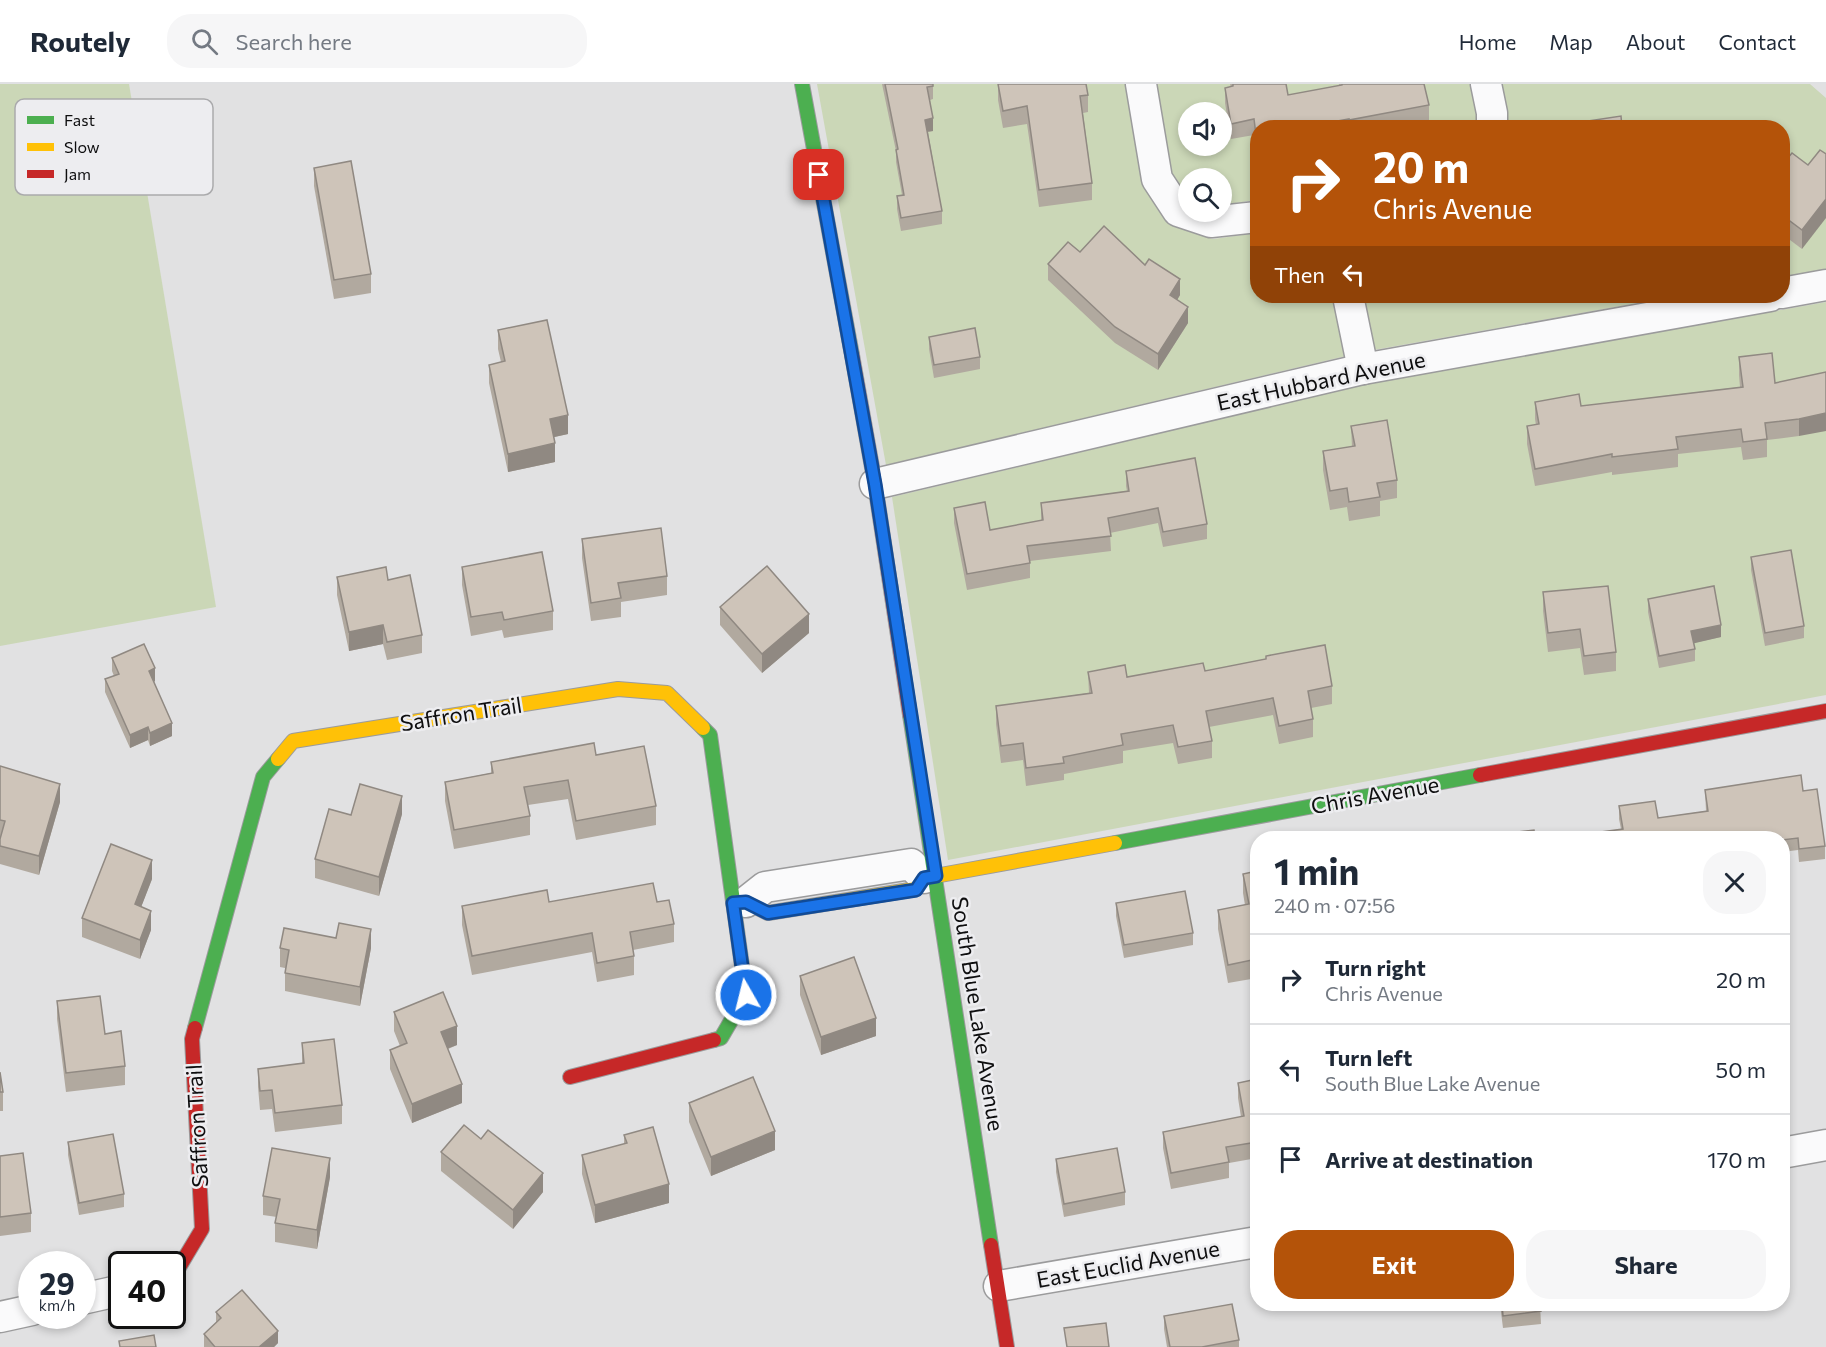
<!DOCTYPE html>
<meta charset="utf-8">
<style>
:root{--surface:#fff;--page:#f6f6f7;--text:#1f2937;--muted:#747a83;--line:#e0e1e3;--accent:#b45309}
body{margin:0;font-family:Commissioner,sans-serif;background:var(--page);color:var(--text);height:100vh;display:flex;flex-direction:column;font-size:22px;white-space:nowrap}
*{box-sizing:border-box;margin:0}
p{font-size:20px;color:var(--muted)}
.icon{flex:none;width:33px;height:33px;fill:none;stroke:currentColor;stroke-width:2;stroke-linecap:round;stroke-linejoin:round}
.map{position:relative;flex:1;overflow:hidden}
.drawer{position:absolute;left:1250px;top:747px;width:540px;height:480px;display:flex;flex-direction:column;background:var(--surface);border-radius:24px;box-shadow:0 3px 9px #0003}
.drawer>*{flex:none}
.guide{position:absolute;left:1250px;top:36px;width:540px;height:183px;border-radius:24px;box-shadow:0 3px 9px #0003;background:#b45309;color:#fff;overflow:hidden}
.fabs{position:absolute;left:1178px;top:18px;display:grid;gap:12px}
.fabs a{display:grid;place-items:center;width:54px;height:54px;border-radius:50%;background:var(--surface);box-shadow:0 3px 9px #0003;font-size:30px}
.speed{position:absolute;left:18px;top:1167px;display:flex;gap:12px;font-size:30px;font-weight:700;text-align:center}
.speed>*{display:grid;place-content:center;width:78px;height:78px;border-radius:50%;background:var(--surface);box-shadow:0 3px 9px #0003;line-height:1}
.speed small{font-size:15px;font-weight:400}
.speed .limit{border:3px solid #111;border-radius:9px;background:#fff;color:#111}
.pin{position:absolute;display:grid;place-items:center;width:51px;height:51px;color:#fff;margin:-26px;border-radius:12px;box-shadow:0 3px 9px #0006}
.me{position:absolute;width:66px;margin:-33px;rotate:352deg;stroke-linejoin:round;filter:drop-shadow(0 0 4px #0008)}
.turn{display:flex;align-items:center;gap:21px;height:126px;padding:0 24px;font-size:27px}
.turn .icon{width:78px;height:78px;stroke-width:2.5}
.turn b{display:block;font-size:42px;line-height:51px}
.then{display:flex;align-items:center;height:57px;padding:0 24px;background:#0003;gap:12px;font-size:22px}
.round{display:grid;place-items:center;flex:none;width:63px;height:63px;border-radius:24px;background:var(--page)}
.headline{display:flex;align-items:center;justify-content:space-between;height:102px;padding:0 24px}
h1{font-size:36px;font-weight:700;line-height:45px}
.button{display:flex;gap:12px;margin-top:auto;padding:12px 24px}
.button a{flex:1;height:69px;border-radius:24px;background:var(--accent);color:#fff;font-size:24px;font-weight:700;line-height:69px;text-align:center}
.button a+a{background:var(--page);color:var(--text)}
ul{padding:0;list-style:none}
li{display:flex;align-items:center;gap:18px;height:90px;padding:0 24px;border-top:2px solid var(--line)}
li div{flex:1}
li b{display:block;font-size:22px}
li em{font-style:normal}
header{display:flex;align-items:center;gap:36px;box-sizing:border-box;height:84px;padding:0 30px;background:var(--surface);border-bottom:2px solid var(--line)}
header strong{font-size:28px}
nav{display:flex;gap:33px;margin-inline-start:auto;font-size:21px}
.search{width:420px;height:54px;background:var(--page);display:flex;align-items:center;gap:15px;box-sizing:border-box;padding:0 21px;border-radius:24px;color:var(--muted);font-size:22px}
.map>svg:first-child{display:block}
</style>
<header>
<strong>Routely</strong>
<div class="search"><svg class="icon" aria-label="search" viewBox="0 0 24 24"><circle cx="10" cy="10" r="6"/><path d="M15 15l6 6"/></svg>Search here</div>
<nav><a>Home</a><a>Map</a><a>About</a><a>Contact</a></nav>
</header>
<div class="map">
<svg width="1826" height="1263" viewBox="0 0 1826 1263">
<rect width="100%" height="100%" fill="#e1e1e2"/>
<g fill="#cbd7b7" fill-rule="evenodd">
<polygon points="0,0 129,0 216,523 0,562"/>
<polygon points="817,0 1127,0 1146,104 1167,136 1174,142 1213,155 1257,149 1257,212 1334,212 1346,272 886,381"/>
<path d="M1156 0H1472L1478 30 1477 43 1257 44V116L1221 121V94H1188V113L1171 88ZM1188 28H1221V62H1188Z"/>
<polygon points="1501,0 1810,0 1826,14 1826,185 1782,193 1782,44 1506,43"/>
<polygon points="1363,212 1677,212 1374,266"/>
<polygon points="1826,218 1826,611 948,776 892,413 1366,300"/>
</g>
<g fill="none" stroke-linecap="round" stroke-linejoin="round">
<g stroke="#9b9b9c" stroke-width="33">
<g id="street">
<polyline points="1141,0 1157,95 1178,127 1211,138 1257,133"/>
<polyline points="1486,0 1492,29 1492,44"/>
<polyline points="1782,209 1826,201"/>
<polyline points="1348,212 1363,285"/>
<polyline points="875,400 1363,285 1770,212"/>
<polyline points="746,818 765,803 911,780 924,794"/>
<polyline points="1782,1069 1826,1061"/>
<polyline points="999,1202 1257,1158"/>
<polyline points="82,1215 122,1206"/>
<polyline points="0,1233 32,1226"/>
</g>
</g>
<g stroke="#9b9b9c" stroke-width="16">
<g id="fast">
<polyline points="802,0 852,271"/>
<polyline points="910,631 991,1161"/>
<polyline points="703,644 710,651 746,911 721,954 714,956"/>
<polyline points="1115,759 1480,691"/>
<polyline points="195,944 263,693 278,675"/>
</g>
</g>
<g stroke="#9b9b9c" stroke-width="16">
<g id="slow">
<polyline points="278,675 293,657 618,605 667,609 703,644"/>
<polyline points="733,819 746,818 768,829 916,805 924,794 1115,759"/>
</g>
</g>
<g stroke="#9b9b9c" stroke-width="16">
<g id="jam">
<polyline points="852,271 875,400 910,631"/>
<polyline points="1480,691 1826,627"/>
<polyline points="570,993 714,956"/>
<polyline points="991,1161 1007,1263"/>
<polyline points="172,1195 202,1145 192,955 195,944"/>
</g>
</g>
<use href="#street" stroke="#fafafb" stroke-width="30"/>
<use href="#fast" stroke="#4caf50" stroke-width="14"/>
<use href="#slow" stroke="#ffc107" stroke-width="14"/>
<use href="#jam" stroke="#c62828" stroke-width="14"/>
</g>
<g fill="#b1a99f">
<polygon points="882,0 933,0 933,15 930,16 933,47 928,48 942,127 942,140 901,147 897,125 897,112 902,111 896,78 896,67"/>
<polygon points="998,0 1088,11 1088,28 1083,29 1092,99 1092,116 1039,123 1027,40 1003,44 998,16"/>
<polygon points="1230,0 1286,0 1288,11 1339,2 1339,0 1424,0 1429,21 1429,36 1391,44 1257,44 1256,66 1254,51 1231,55 1225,19 1225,4 1231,3"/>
<polygon points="1782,81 1808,81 1802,165 1782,150"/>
<polygon points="314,84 371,190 371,209 334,215 314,102"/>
<polygon points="1080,168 1145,181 1180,211 1177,216 1188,239 1158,286 1115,259 1048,196 1048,180"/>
<polygon points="498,246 568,350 554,353 555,378 508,388 489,299 489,281 501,278 498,265"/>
<polygon points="929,253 980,273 980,285 934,294 929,265"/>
<polygon points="1739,273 1775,299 1826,288 1799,352 1767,356 1767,373 1743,376 1741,363 1678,370 1678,383 1612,391 1612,388 1535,402 1527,360 1527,342 1536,341 1535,335 1535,318 1581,322 1740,303 1739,291"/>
<polygon points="1351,342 1397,396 1397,414 1380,417 1380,432 1349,437 1347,423 1330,426 1323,386 1323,367 1352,363"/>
<polygon points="1126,387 1207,440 1207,455 1163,463 1158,439 1110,449 1111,467 1030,477 1030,494 967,506 954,439 954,424 990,446 1041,437 1041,419 1127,407 1126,402"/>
<polygon points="582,455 667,492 667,511 621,518 621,533 591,537 582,474"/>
<polygon points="1751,473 1804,542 1804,554 1765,562 1751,486"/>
<polygon points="462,483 553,527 553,546 504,554 502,546 471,552 462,501"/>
<polygon points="337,493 388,496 422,551 422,569 387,576 383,560 349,567 337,511"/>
<polygon points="1543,508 1616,568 1616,587 1584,591 1580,564 1548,568 1543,527"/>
<polygon points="1648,515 1721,553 1693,559 1695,565 1695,577 1659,584 1648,528"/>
<polygon points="720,523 809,549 762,589 720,541"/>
<polygon points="1266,572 1332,602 1332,620 1311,624 1313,635 1313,653 1279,660 1273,631 1209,643 1212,657 1212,674 1178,680 1173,659 1123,667 1123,679 1064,690 1064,696 1026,702 1023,676 1001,679 996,640 996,622 1089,609 1088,588 1127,593 1205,587 1266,575"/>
<polygon points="112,574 155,597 154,598 172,652 150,662 148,656 130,664 105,608 105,595 114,592 112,587"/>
<polygon points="596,671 656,722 656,741 576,756 568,715 528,721 530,732 530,751 454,765 445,717 445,698 491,689 491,678"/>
<polygon points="0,682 60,718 39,791 0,780"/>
<polygon points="1705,706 1803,707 1825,762 1825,775 1799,778 1798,766 1782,768 1782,754 1594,754 1594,749 1621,745 1619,735 1619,722 1658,734 1706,727"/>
<polygon points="402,730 379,812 315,794 315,775 351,731"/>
<polygon points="1257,787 1257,894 1228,899 1218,845 1218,826 1245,821 1243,809 1243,790"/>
<polygon points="152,795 141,823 151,846 140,875 82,853 82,834"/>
<polygon points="549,818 657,818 674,840 674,858 633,866 634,872 634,891 597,898 592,868 472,891 462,841 462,822"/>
<polygon points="1116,819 1193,849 1193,861 1124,874 1116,832"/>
<polygon points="280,864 371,864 360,922 285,907 285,884 280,883"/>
<polygon points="800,892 876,952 821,971 800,911"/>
<polygon points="1782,915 1787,939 1787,958 1782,958"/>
<polygon points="57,917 105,950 125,982 125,1001 66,1008 57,935"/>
<polygon points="394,928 457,961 448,965 462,1019 412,1039 390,985 390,966 400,962 394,947"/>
<polygon points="302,959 342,1021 342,1040 275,1048 272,1025 260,1026 258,1003 258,985 302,979"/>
<polygon points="0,988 3,1008 3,1027 0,1027"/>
<polygon points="1257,995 1257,1074 1229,1079 1229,1094 1171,1105 1163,1064 1163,1048 1241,1033 1238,1014 1238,999"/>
<polygon points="689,1019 775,1066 711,1092 689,1038"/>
<polygon points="624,1051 669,1119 595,1139 582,1090 582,1071 624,1060"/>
<polygon points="481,1055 543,1108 513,1145 441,1087 441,1068"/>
<polygon points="68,1058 124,1110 124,1123 79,1131 68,1071"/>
<polygon points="0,1072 31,1129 31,1148 0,1152"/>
<polygon points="1056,1075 1125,1108 1125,1121 1064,1133 1056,1088"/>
<polygon points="330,1093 317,1165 275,1158 275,1139 277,1133 263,1131 263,1112"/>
<polygon points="1782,1179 1785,1193 1785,1212 1782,1212"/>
<polygon points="1500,1220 1540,1220 1541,1240 1503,1244"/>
<polygon points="216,1228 278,1259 274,1263 204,1263 204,1250 216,1239"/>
<polygon points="1164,1232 1239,1256 1239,1263 1167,1263 1164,1245"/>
</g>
<g fill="#908982">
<polygon points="933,34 933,47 925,48 925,36"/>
<polygon points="1826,115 1826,134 1802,165 1802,146"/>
<polygon points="1180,195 1180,211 1170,228 1170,211"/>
<polygon points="1188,223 1188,239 1158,286 1158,270"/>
<polygon points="1826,329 1826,347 1799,352 1799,335"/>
<polygon points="568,331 568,350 550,354 550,335"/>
<polygon points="555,359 555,378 508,388 508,370"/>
<polygon points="809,530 809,549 762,589 762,570"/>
<polygon points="383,541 383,560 349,567 349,548"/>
<polygon points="1721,541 1721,553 1691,560 1691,547"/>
<polygon points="155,584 155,597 149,600 149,587"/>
<polygon points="172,639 172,652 150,662 150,649"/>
<polygon points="148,643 148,656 130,664 130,651"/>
<polygon points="60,700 60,718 39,791 39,772"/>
<polygon points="402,712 402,730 379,812 379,793"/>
<polygon points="152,776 152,795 135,839 135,820"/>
<polygon points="151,827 151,846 140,875 140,856"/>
<polygon points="371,845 371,864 360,922 360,903"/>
<polygon points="876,934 876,952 821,971 821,953"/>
<polygon points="457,942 457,961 441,967 441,948"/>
<polygon points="462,1000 462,1019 412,1039 412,1020"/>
<polygon points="775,1047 775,1066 711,1092 711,1073"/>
<polygon points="330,1074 330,1093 317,1165 317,1146"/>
<polygon points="543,1089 543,1108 513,1145 513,1126"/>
<polygon points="669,1100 669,1119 595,1139 595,1121"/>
<polygon points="278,1247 278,1259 274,1263 259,1263"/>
</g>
<g fill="#cec4b9" stroke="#908982" stroke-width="1.5">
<polygon points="885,0 933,0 933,2 927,3 933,34 925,36 942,127 901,134 897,112 904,111 896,66 898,65"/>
<polygon points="998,0 1086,0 1088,11 1080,12 1092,99 1039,106 1027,22 1003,27"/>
<polygon points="1233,0 1286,0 1288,11 1342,1 1342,0 1424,0 1429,21 1349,36 1349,35 1299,44 1257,44 1256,51 1254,35 1231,40 1225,4 1233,2"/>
<polygon points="1621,32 1622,44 1562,44 1562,41"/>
<polygon points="1820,66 1826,70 1826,115 1802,146 1782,131 1782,81 1792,69 1808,81"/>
<polygon points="351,77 371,190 334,196 314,84"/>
<polygon points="1104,142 1145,181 1149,175 1180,195 1170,211 1188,223 1158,270 1115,243 1048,180 1068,158 1080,168"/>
<polygon points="547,236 568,331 550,335 555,359 508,370 489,281 505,277 498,246"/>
<polygon points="975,244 980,273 934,281 929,253"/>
<polygon points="1772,269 1775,299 1826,288 1826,329 1799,335 1765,339 1767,355 1743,358 1741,345 1676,353 1678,365 1612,373 1612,370 1535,385 1527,342 1539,340 1535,318 1579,310 1581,322 1743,303 1739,273"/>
<polygon points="1387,336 1397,396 1377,399 1380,413 1349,418 1347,404 1330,407 1323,367 1355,362 1351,342"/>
<polygon points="1195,374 1207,440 1163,448 1158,424 1108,434 1111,452 1027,462 1030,479 967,490 954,424 985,418 990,446 1043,436 1041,419 1129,407 1126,387"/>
<polygon points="661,444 667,492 618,499 621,514 591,519 582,455"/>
<polygon points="1791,466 1804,542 1765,549 1751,473"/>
<polygon points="542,468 553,527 504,536 502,528 471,533 462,483"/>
<polygon points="767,482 809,530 762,570 720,523"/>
<polygon points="386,483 388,496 410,491 422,551 387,558 383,541 349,548 337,493"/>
<polygon points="1608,502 1616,568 1584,572 1580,545 1548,549 1543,508"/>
<polygon points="1714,502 1721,541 1691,547 1695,565 1659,572 1648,515"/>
<polygon points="144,560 155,584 149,587 172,639 150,649 148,643 130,651 105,595 119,590 112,574"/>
<polygon points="1325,561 1332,602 1308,607 1313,635 1279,642 1273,614 1206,627 1212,657 1178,663 1173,641 1121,650 1123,661 1063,673 1064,679 1026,684 1023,659 1001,662 996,622 1092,609 1088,588 1125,581 1127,593 1203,579 1205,587 1266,575 1266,572"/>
<polygon points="594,659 596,671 644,662 656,722 576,737 568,696 524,703 530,732 454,746 445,698 493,689 491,678"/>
<polygon points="0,682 60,700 39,772 0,762 0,755 5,737 0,736"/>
<polygon points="1801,691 1803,707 1817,705 1825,762 1799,765 1798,754 1782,756 1782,754 1595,754 1594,749 1623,745 1619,722 1655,717 1658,734 1708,727 1705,706"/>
<polygon points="360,700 402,712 379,793 315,775 329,725 351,731"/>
<polygon points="1534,746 1535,754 1484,754 1484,752"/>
<polygon points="111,760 152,776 135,820 151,827 140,856 82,834"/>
<polygon points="1257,787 1257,875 1228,881 1218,826 1249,820 1243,790"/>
<polygon points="653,799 657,818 669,816 674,840 630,848 634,872 597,879 592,849 472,872 462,822 547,806 549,818"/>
<polygon points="1185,807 1193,849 1124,861 1116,819"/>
<polygon points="339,839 371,845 360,903 285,889 289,866 280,864 284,844 336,854"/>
<polygon points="854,873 876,934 821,953 800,892"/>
<polygon points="443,908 457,942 441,948 462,1000 412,1020 390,966 407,959 394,928"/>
<polygon points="100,912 105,950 121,947 125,982 66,989 57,917"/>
<polygon points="1782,915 1787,939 1782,940"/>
<polygon points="334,955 342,1021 275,1029 272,1006 260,1007 258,985 304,979 302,959"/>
<polygon points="0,988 3,1008 0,1008"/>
<polygon points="753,993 775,1047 711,1073 689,1019"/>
<polygon points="1257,995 1257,1058 1226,1063 1229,1078 1171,1089 1163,1048 1244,1032 1238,999"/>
<polygon points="464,1041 481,1055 488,1046 543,1089 513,1126 441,1068"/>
<polygon points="653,1043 669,1100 595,1121 582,1071 627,1059 624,1051"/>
<polygon points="113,1050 124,1110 79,1119 68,1058"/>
<polygon points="272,1064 330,1074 317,1146 275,1139 280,1115 263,1112"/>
<polygon points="1117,1064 1125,1108 1064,1120 1056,1075"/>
<polygon points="23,1069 31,1129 0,1133 0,1072"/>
<polygon points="1782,1179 1785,1193 1782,1193"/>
<polygon points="242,1206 278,1247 259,1263 215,1263 204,1250 221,1234 216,1228"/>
<polygon points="1232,1220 1239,1256 1202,1263 1170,1263 1164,1232"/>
<polygon points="1502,1220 1540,1220 1541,1227 1503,1232"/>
<polygon points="1106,1239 1109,1263 1067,1263 1064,1244"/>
<polygon points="154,1251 156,1263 120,1263 119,1257"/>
</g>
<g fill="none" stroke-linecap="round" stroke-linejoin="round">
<g stroke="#114b97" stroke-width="15">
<polyline id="route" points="746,911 733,819 746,818 768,829 916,806 924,794 936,792 875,400 819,91"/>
</g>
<use href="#route" stroke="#1a73e8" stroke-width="10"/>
</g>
<g text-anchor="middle" stroke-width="5" stroke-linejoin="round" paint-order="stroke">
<g font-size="22" fill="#0e0e0f" stroke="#ededf0">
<text transform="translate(1321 297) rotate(-12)" y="8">East Hubbard Avenue</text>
<text transform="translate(461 630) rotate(-9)" y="8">Saffron Trail</text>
<text transform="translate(1375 711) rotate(-10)" y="8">Chris Avenue</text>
<text transform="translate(978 930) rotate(81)" y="8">South Blue Lake Avenue</text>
<text transform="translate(197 1042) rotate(-93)" y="8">Saffron Trail</text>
<text transform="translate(1128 1180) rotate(-10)" y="8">East Euclid Avenue</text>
</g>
</g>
<rect x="15" y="15" width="198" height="96" rx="9" fill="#ededf0" stroke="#aaaaac" stroke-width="1.5"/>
<rect x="27" y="32" width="27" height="8" fill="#4caf50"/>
<rect x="27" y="59" width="27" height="8" fill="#ffc107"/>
<rect x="27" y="86" width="27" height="8" fill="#c62828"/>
<g font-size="16" fill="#0e0e0f">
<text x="64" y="42">Fast</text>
<text x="64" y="69">Slow</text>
<text x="64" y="96">Jam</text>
</g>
</svg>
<div class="fabs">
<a><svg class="icon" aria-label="sound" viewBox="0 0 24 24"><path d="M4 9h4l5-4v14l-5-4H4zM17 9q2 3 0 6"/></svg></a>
<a><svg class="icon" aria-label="search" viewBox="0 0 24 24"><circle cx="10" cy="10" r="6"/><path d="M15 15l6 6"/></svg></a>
</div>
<div class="speed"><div>29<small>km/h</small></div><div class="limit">40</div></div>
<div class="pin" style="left:819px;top:91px;background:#d93025"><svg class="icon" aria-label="arrive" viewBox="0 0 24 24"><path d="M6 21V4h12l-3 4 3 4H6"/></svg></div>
<svg class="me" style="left:746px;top:911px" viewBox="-20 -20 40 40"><circle r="17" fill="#1a73e8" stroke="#fff" stroke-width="3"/><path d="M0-11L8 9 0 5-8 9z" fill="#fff"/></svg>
<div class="guide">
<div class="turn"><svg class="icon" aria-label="right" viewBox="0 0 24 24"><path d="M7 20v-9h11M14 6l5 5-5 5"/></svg><div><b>20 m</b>Chris Avenue</div></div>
<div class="then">Then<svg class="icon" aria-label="left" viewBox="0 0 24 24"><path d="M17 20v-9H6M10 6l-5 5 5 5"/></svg></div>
</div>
<section class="drawer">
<div class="headline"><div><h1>1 min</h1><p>240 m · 07:56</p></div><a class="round"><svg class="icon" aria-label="close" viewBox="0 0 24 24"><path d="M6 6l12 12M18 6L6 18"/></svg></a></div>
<ul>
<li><svg class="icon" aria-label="right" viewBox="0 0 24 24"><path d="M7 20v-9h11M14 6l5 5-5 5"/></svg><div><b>Turn right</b><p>Chris Avenue</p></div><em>20 m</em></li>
<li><svg class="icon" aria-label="left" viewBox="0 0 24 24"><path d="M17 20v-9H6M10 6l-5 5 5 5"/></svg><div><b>Turn left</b><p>South Blue Lake Avenue</p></div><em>50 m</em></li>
<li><svg class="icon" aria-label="arrive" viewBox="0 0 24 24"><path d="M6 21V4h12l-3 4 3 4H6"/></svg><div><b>Arrive at destination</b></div><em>170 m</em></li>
</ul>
<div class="button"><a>Exit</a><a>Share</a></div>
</section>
</div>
